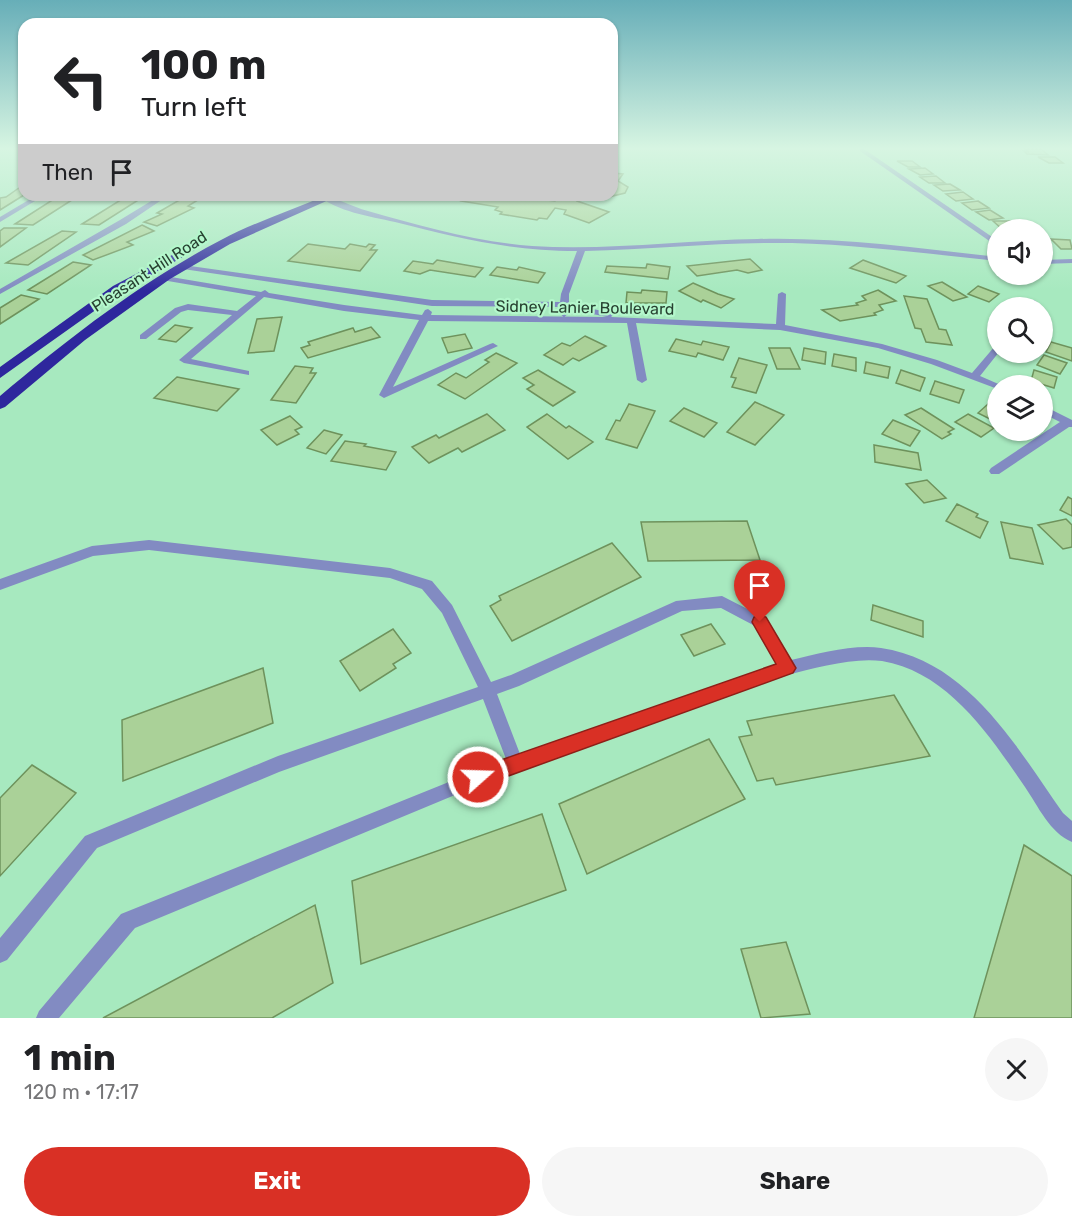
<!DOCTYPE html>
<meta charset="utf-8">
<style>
:root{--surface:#fff;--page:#f6f6f6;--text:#202124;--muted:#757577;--accent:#d93025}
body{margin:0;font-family:Rubik,sans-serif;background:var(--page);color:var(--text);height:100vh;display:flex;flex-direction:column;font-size:22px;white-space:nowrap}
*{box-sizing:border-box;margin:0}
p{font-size:20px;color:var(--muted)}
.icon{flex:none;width:33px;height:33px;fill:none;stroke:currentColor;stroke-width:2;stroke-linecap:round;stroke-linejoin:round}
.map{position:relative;height:1018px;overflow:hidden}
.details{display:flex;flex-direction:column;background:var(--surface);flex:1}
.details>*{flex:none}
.hud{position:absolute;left:18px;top:18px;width:600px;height:183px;border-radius:18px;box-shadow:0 2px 4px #0004;background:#fff;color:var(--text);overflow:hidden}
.fabs{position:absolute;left:987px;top:219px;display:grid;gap:12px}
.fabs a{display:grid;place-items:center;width:66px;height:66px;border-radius:50%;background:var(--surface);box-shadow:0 2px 4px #0004;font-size:30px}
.pin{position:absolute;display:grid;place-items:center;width:51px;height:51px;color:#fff;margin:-62px -26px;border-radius:50% 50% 50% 0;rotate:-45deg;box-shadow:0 0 6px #0007}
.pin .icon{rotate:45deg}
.me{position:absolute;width:66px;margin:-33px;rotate:70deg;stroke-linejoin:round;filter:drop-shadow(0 0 4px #0008)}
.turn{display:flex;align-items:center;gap:21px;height:126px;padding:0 24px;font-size:27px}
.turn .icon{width:78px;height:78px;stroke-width:2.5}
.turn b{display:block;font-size:42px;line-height:51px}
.then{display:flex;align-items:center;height:57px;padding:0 24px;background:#0003;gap:12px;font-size:22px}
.round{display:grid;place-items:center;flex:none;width:63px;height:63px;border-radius:32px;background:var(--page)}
.head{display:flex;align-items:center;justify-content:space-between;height:102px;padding:0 24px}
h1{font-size:36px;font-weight:700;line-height:45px}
.cta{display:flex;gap:12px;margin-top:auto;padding:12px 24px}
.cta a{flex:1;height:69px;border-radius:36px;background:var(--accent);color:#fff;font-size:24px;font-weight:700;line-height:69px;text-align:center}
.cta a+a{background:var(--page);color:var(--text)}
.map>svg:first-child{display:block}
</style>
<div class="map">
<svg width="1072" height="1018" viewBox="0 0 1072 1018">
<rect width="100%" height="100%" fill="#a7e9bf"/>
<g fill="#aad198" stroke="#6e925c" stroke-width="1.5">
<polygon points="1025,149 1041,149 1048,155 1027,154 1024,151 1029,152"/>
<polygon points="1038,157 1055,157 1063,163 1049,163"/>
<polygon points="897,161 912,161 920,167 908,167"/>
<polygon points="925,168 933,174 920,175 909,169"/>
<polygon points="612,173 623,174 618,181 628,187 625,193 605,198 583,195 612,195"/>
<polygon points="936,176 945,183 929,183 920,177"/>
<polygon points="950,184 960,190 943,191 934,185"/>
<polygon points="23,185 24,195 0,210 0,198 6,197"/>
<polygon points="963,192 973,199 956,201 946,194"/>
<polygon points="188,195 201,198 188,206 194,208 157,226 144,222 162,214 157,213"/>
<polygon points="467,195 504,195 555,201 560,195 581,195 577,201 609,212 589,223 564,214 566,210 555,208 547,219 539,218 537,220 500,214 502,212 495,210 498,207 461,201"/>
<polygon points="127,196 143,197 99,225 82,224"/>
<polygon points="57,197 75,198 33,225 15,224"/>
<polygon points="978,201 989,208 972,210 962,203"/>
<polygon points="990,210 1003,218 989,220 976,212"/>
<polygon points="993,221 1010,221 1021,229 1003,230"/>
<polygon points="142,225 154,231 127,242 133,245 93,260 83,255"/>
<polygon points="4,228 26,228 0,247 0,231"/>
<polygon points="62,231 76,232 28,265 6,263"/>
<polygon points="1051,239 1070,240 1072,249 1061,249"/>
<polygon points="308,244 345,249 350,244 366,247 369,244 375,245 370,250 377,250 360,271 288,261"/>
<polygon points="750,259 762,270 748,273 737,270 697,276 687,266"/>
<polygon points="437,260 483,268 475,277 430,270 420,274 404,271 413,261 433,264"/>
<polygon points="863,260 906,276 896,283 850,268"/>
<polygon points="73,262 91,265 47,294 28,290"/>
<polygon points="647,264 670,267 668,279 605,272 607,266 646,268"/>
<polygon points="497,267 517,270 519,267 545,273 538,283 490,275"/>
<polygon points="942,282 967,297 953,301 928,286"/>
<polygon points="693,283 718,294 734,299 721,308 703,300 701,302 679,291"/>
<polygon points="978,286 999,294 989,302 968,294"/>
<polygon points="642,290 667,292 666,303 626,303 627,292 641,293"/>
<polygon points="878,290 896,301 879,305 883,310 874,313 876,315 840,321 822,310 858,305 856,303 866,300 862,296"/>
<polygon points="21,295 39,299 0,324 0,308"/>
<polygon points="904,296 927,299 939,329 946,330 952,345 926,342 921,329 915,328"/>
<polygon points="282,317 274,351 248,353 257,319"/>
<polygon points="175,325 192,328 176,342 159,339"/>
<polygon points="371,327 380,337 308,358 301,348 310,345 308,342 353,328 355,332"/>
<polygon points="465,334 472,348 448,353 442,338"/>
<polygon points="585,336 606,346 579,361 573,358 563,365 544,355 562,343 570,346"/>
<polygon points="676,339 701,345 703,341 729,347 723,360 698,353 696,357 669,351"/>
<polygon points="1051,342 1072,348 1072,361 1046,352"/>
<polygon points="769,348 790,348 800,369 777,369"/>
<polygon points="804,348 826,352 825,364 802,360"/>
<polygon points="496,353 517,363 465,399 438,385 456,373 466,378 489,362 485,360"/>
<polygon points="834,354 856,358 856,371 832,366"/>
<polygon points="1044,355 1067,363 1060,374 1037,365"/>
<polygon points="739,358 767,365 756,393 732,387 736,378 731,377"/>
<polygon points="866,362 890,367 888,378 864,373"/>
<polygon points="295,366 313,368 310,373 316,373 296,403 271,400"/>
<polygon points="538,370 575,392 553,406 527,389 534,385 523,378"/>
<polygon points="901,370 925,378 920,391 896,383"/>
<polygon points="1034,370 1057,377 1054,388 1031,381"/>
<polygon points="177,377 239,389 217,411 154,398"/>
<polygon points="935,381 964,390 959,403 930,394"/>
<polygon points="755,402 784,415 755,445 727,432"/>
<polygon points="629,404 655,411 637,448 606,439 616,420 620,421"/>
<polygon points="988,404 998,408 998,423 978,413"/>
<polygon points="684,408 717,423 704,437 670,421"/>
<polygon points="921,408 954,429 948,432 951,434 942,439 905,415"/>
<polygon points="487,414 505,430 462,452 458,448 429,463 412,447 436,435 439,438"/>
<polygon points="547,414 566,428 569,426 593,442 568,459 527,427"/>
<polygon points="968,414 994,428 981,437 955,422"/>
<polygon points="290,416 302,427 295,430 299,434 277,445 261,430"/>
<polygon points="893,420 920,431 910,446 882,434"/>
<polygon points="324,430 342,435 326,454 307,448"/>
<polygon points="345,441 366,444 364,446 396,452 386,470 331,461"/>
<polygon points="874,445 918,453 921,470 875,462"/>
<polygon points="927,480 946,498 924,503 906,484"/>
<polygon points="1068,497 1072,499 1072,516 1060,510"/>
<polygon points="957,504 978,514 976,517 988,522 980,538 946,521"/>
<polygon points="1066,519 1072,525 1072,547 1063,549 1038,525"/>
<polygon points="747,521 760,560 648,561 641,522"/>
<polygon points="1001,522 1032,528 1043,564 1010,558"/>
<polygon points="612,543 641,577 512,641 490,606 501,600 499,596"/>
<polygon points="873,605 923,621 923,637 871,620"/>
<polygon points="711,624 725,644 694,656 681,635"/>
<polygon points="393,629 411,653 393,664 396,668 360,691 340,661"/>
<polygon points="263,668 273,723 123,781 122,720"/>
<polygon points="894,695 930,756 776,785 773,778 757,781 739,737 752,735 747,721"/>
<polygon points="709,739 745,799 587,874 559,804"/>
<polygon points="32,765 76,793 0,876 0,798"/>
<polygon points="542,814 566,890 361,964 352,881"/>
<polygon points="1024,845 1072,876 1072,1018 974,1018"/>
<polygon points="315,905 333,983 272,1018 103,1018"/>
<polygon points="786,942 810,1014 761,1018 741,949"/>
</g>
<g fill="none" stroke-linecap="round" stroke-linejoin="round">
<g fill="#828bc2" fill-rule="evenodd">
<polygon points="860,149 864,149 998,241 998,247 860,151"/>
<polygon points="37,195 45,195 0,222 0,217"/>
<polygon points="161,195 169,195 126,224 0,294 0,289 120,220"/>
<path d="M317 195C332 195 352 207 368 211 421 226 477 242 532 246 607 251 683 240 758 239 838 237 918 248 998 257V261C929 254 861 245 792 243 723 242 654 249 585 251L569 294V304L612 313 613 315 611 317 776 324 778 294 782 292 786 294 785 325 882 344 937 360 972 373 995 346 998 345V352H999L980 376 1003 386H998V389L995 388 931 364 878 348 780 330 636 323 647 380 642 383 637 380 627 323 428 321 393 387 490 344 493 343 498 346 384 398 379 395 419 320 344 311 264 297 191 359 249 371V375L184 363 179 360 232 315 188 310 181 312 146 339H140V335L175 308 188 304 237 311 256 296 162 280 161 278 165 276 261 292 265 290 269 293 344 305 422 315 425 310 428 309 432 312 431 315 607 317 569 309 568 314 564 317 560 314V307L432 306 183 269 179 267 183 265 432 300 560 302 561 294 577 251C510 251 459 238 395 222 369 216 338 212 317 195Z"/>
<polygon points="1072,259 1072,263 1042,264 1042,260"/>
<polygon points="1034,300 1038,303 1035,308 1026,308"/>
<polygon points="1042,405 1072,420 1072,427 1069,427 999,474 991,474 989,471 991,468 1060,422 1042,413"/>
<path d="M149 540 390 568 432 581 452 605 491 682 511 675 676 601 722 596 765 618 791 660C818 654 853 644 881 648 969 661 1017 748 1063 813L1072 821V842C1050 833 1038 806 1025 787 990 736 948 672 882 661 854 657 814 668 787 675L479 785 135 928 59 1018H36L39 1011 121 914 506 759 483 699 279 772 97 848 7 960 0 963V938L85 836 278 756 478 687 442 613 422 589 390 578 149 550 93 556 0 590V579L92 546ZM721 608 755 626 777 665 520 754 497 694 519 686 682 611Z"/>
</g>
<g fill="#2e279d" fill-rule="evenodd">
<path d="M327 195H340L230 244 170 279 85 340 5 407 0 409V396C69 338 141 282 221 240 255 222 292 210 327 195Z"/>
<polygon points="193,244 199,247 197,249 121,292 0,378 0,367 113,286"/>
</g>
</g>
<linearGradient id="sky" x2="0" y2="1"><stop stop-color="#67aeb8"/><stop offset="0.51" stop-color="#d7f5e2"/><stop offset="1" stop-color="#d7f5e2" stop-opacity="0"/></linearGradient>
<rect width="1072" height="291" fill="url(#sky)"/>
<polygon fill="#d93025" stroke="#8d1f18" stroke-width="1.5" points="760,615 766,617 793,663 796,668 793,673 478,787 472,784 469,777 472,771 478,768 776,664 752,622 754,617"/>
<g text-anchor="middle" stroke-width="4.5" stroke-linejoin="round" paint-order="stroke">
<g font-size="16" fill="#274131" stroke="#b4f7cc">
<text transform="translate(149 271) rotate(-33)" y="6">Pleasant Hill Road</text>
<text transform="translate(585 307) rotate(1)" y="6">Sidney Lanier Boulevard</text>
</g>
</g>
</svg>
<div class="fabs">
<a><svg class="icon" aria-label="sound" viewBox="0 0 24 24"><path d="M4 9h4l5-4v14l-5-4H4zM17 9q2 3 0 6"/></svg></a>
<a><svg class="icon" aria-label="search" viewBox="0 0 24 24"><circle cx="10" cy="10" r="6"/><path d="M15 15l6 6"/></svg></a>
<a><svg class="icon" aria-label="layers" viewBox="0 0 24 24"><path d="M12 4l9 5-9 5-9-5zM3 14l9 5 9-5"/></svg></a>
</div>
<div class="pin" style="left:760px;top:622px;background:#d93025"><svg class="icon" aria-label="arrive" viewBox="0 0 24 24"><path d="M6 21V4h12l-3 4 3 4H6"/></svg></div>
<svg class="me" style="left:478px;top:777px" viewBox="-20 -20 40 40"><circle r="17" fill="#d93025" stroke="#fff" stroke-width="3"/><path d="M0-11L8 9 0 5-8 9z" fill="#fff"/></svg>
<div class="hud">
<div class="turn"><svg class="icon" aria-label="left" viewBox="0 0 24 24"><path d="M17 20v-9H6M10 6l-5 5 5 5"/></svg><div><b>100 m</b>Turn left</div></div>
<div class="then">Then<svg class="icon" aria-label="arrive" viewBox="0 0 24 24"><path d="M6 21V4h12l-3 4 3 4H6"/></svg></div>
</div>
</div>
<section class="details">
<div class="head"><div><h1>1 min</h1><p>120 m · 17:17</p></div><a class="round"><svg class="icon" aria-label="close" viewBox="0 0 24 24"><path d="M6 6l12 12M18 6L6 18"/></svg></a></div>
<div class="cta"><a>Exit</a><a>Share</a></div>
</section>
